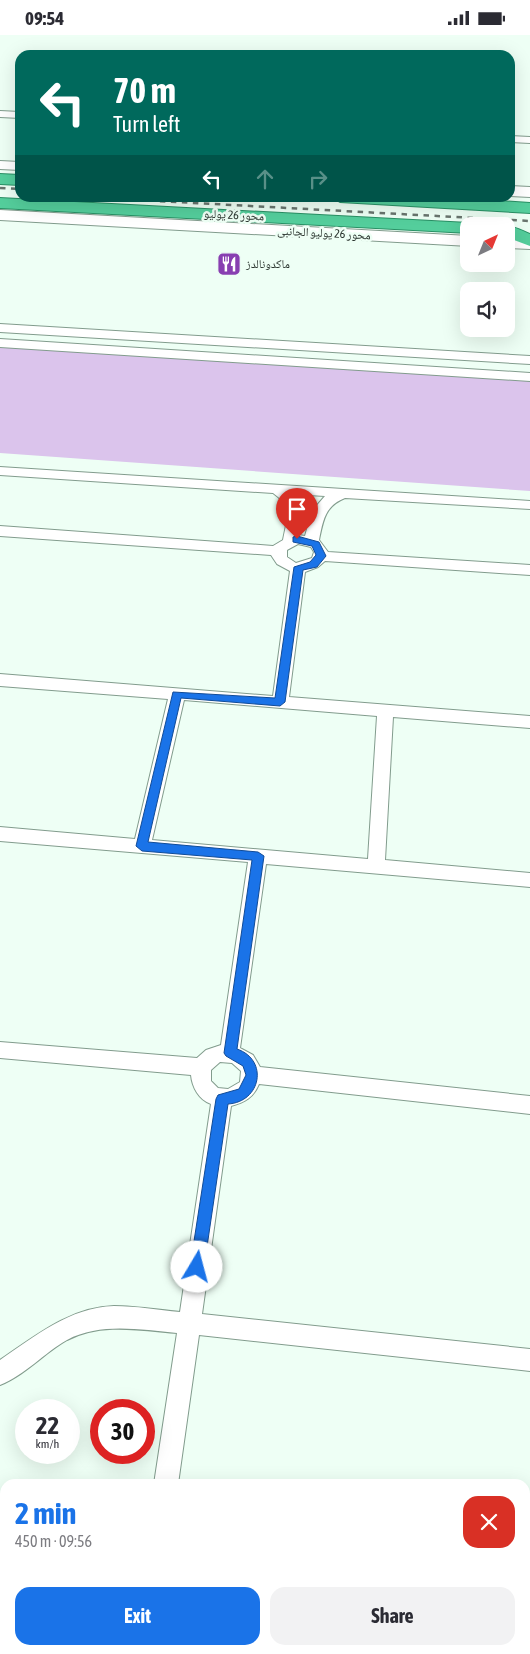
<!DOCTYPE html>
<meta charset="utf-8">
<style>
:root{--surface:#fff;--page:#f2f2f3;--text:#2b2b33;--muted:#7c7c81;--accent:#1a73e8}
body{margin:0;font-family:"Asap Condensed","Noto Naskh Arabic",sans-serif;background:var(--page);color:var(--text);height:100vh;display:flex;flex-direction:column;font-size:19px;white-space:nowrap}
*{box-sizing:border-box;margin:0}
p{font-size:16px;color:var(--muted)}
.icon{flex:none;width:28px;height:28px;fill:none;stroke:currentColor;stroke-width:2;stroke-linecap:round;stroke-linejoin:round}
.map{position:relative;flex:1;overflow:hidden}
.details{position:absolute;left:0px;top:1444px;width:530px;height:176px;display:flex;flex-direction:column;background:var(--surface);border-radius:15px 15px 0 0;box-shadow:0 5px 20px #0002}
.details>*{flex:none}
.guide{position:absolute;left:15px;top:15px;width:500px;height:152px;border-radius:15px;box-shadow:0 5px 20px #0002;background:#00695c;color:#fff;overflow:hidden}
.needle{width:32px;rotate:43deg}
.controls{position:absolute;left:460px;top:182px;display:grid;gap:10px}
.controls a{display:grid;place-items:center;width:55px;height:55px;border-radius:10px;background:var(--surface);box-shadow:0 5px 20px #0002;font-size:25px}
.speed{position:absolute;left:15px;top:1364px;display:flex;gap:10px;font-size:25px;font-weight:700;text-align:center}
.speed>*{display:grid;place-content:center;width:65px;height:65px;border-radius:50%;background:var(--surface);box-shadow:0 5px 20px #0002;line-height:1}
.speed small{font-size:12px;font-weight:400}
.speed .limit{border:8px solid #d22;background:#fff;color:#111}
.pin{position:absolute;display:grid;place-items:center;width:42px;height:42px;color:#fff;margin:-51px -21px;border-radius:50% 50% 50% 0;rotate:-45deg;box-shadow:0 0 5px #0007}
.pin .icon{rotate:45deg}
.me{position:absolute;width:55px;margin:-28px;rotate:8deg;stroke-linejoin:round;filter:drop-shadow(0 0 4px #0008)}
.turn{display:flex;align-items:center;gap:18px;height:105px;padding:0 15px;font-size:22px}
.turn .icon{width:65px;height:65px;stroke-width:2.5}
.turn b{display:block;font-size:35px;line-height:42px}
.lanes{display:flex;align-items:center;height:48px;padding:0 15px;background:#0003;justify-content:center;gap:25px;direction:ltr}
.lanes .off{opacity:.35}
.round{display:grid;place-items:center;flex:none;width:52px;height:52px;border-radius:15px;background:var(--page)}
.head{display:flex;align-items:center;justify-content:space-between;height:85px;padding:0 15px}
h1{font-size:30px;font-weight:700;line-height:38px;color:var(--accent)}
.cta{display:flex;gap:10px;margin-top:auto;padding:10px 15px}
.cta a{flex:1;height:58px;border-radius:15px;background:var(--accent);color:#fff;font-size:20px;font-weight:700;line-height:58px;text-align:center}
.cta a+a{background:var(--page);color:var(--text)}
.status{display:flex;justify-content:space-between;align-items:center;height:35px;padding:0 25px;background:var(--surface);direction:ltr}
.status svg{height:14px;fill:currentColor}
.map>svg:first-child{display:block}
</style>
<div class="status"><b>09:54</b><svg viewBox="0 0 49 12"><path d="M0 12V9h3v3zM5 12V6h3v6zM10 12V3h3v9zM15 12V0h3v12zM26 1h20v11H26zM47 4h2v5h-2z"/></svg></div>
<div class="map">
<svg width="530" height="1619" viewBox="0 0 530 1619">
<rect width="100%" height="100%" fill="#eefff5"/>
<polygon fill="#dbc4ec" points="0,312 530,345 530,456 0,418"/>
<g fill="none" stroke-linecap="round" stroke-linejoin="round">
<g stroke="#829c8d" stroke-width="2">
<g id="minor">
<polygon points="0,76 20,77 20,83 0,82"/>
<polygon points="510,101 530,102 530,108 510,107"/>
<polygon points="0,289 530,321 530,329 0,297"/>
<polygon points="0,304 530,338 530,346 0,312"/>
<path d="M0 432 530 466V474L345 463C325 471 323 485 319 505L328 517 530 530V540L325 526 318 532 305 537 289 662 530 681V693L393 682 385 825 530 838V852L266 829 240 1013 253 1020 260 1032 530 1061V1079L259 1049C253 1063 245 1067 231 1071L202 1279 530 1314V1336L199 1300 178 1449H154L177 1298C141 1295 101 1287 67 1305 44 1318 25 1340 0 1350V1325C34 1302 70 1272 114 1271 136 1271 158 1275 180 1277L211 1069C199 1065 192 1052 191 1040L0 1023V1007L197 1023 206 1015 221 1010 248 827 0 806V792L135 804 168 664 0 651V639L273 661 290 536 277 529 271 520 0 501V491L273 511 283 505C287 484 293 472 273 458L0 440ZM292 459 325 461 312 476 305 501 299 500 301 475ZM298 509 311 512 314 517 312 523 296 528 287 522V515ZM184 665 377 681 368 824 152 805ZM220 1027 232 1028 241 1036 240 1047 228 1054 218 1053 211 1046V1035Z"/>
<rect x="129" y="1615" width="26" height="4"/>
</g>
</g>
<g stroke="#829c8d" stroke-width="2">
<g id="secondary">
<polygon points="0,126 20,127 20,135 0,134"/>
<polygon points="510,151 530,152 530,162 510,161"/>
<polygon points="0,175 469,201 469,211 0,185"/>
<polygon points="506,203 530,204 530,214 506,213"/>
</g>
</g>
<g stroke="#2a9065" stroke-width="2">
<g id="trunk">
<polygon points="0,139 20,140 20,150 0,149"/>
<polygon points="331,162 441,162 530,168 530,178 340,167"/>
<polygon points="0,163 469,188 477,191 469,191 469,198 0,173"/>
<path d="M503 191C512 190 522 196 530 199V211L506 202V191Z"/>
</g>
</g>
<use href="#minor" fill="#fff" fill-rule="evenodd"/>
<use href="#secondary" fill="#fff" fill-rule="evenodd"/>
<use href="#trunk" fill="#54ce9c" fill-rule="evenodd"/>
<g stroke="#69756e" stroke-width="2.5" stroke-dasharray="5.5 5.5" stroke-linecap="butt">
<polyline points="0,153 20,154"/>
<polyline points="83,162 530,186"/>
</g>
</g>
<path fill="#1a73e8" stroke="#114b97" d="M297 501 319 507 326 521 317 532 303 535 285 667 280 671 181 663 148 807 258 817 264 821 237 1014C269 1025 261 1067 228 1069L204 1232 202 1236 197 1238 192 1236 190 1232 216 1064 218 1060 239 1054 246 1040 243 1031 226 1021 224 1018 252 825 142 816 136 811 173 657 275 663 294 532 310 527 316 520 312 511 293 507V502Z"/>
<defs>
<g id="restaurant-square" transform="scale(1.25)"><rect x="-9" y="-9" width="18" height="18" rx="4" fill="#883fb1" stroke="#eefff5"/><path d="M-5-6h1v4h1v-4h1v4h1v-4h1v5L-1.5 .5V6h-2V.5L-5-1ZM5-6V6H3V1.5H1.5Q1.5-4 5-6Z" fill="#fff"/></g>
</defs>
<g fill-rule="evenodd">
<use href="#restaurant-square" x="229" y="229"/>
</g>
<g text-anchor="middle" stroke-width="5" stroke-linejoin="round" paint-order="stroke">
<g font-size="12" fill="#2a342e" stroke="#eefff5">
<text transform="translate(234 180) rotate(3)" y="4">محور 26 يوليو</text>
<text transform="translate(324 198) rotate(3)" y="4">محور 26 يوليو الجانبى</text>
</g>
<g font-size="12" fill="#2a342e" stroke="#eefff5" text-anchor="start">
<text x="246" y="233">ماكدونالدز</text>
</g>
</g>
</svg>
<div class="controls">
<a><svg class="needle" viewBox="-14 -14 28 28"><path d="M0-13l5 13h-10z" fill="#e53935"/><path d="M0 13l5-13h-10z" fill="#7c7c81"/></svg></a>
<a><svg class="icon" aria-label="sound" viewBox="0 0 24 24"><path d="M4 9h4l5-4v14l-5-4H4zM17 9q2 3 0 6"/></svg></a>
</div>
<div class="speed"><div>22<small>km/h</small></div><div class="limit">30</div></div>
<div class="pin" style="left:297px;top:504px;background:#d93025"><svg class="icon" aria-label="arrive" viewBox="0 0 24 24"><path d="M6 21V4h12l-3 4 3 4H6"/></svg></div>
<svg class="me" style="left:197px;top:1232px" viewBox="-20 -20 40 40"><circle r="19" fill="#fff"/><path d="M0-13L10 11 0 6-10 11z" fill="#1a73e8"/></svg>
<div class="guide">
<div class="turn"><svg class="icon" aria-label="left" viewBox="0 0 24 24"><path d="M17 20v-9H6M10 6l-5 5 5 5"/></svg><div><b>70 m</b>Turn left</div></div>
<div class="lanes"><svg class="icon" aria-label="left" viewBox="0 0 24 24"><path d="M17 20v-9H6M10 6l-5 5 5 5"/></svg><svg class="icon off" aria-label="ahead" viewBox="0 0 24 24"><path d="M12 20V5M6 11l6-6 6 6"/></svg><svg class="icon off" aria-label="right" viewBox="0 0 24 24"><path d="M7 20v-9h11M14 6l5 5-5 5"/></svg></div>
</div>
<section class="details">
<div class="head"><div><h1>2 min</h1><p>450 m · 09:56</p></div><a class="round" style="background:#d93025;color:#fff"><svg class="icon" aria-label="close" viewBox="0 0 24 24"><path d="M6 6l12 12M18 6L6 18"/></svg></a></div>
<div class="cta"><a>Exit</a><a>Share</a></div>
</section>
</div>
